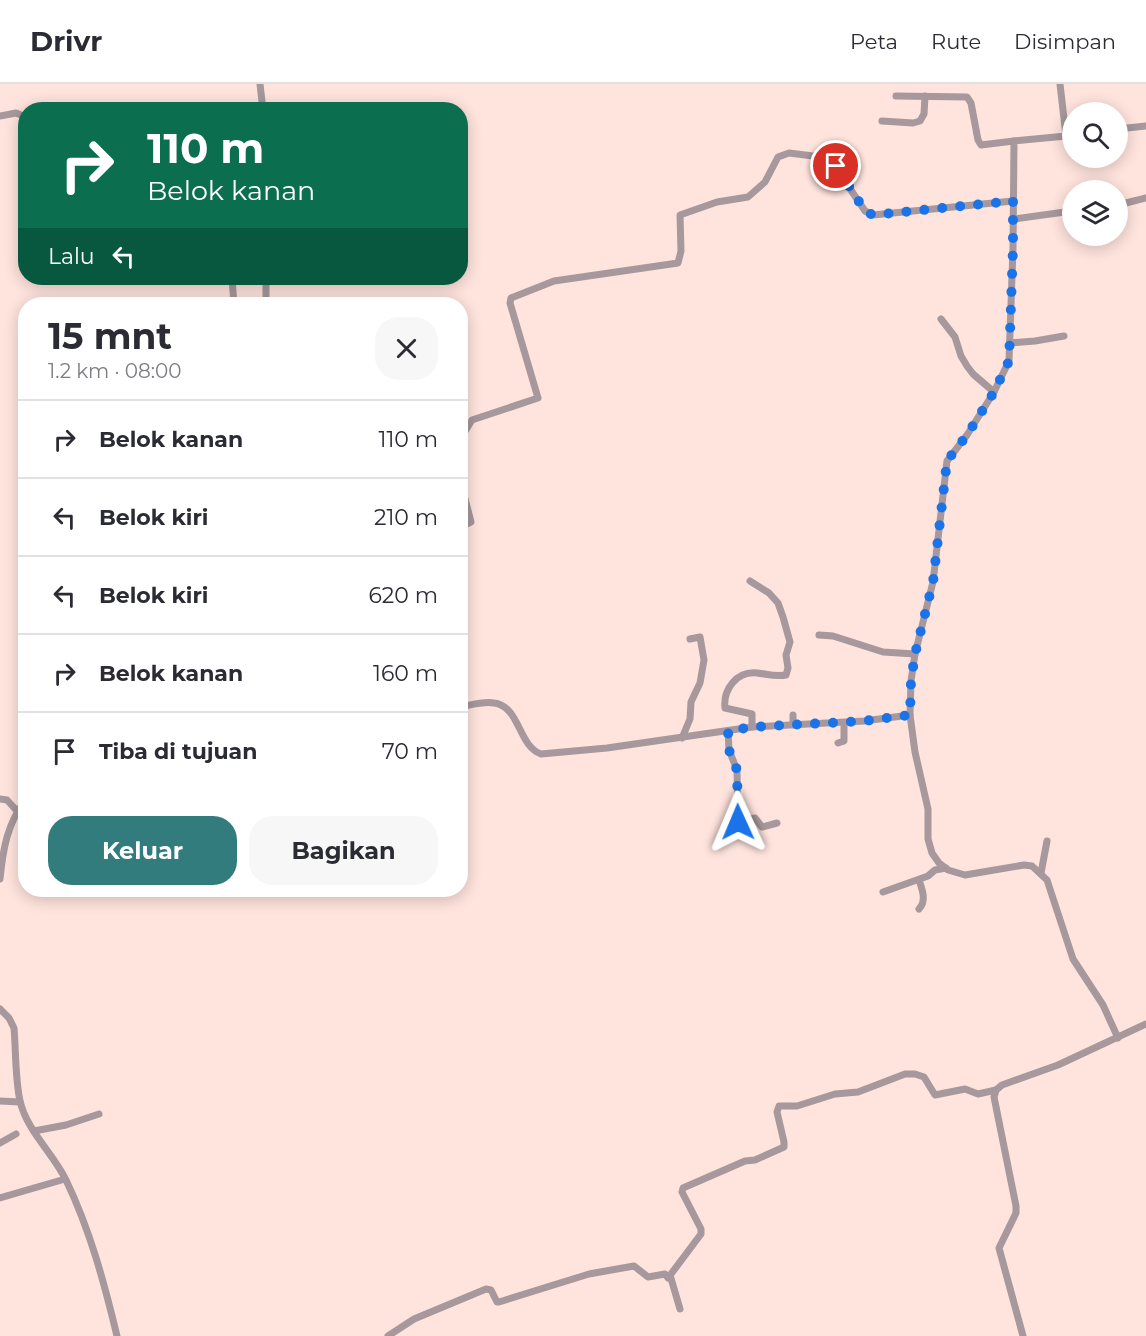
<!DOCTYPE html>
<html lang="id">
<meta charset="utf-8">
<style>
:root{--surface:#fff;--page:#f7f7f7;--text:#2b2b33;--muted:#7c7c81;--line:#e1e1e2;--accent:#327c7d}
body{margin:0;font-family:Montserrat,sans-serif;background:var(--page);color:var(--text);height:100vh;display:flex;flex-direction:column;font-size:22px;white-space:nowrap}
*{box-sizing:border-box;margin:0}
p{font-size:20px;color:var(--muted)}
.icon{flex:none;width:33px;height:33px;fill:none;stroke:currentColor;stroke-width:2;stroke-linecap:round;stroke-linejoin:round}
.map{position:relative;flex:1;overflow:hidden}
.panel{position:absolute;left:18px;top:213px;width:450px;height:600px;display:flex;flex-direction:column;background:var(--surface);border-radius:24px;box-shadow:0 3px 15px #0003}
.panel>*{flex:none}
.top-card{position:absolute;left:18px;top:18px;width:450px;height:183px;border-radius:24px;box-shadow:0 3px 15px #0003;background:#0b6e4f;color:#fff;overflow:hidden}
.tools{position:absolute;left:1062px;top:18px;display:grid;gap:12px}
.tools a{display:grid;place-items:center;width:66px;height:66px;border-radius:50%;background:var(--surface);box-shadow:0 3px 15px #0003;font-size:30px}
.pin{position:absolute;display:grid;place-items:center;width:51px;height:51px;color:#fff;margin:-26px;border:3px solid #fff;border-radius:50%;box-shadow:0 2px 6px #0007}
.me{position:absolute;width:66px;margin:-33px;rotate:359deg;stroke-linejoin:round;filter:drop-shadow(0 0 4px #0008)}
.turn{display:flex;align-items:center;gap:21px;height:126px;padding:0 30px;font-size:27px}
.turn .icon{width:78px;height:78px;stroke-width:2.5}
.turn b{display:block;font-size:42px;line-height:51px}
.then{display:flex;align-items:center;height:57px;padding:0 30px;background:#0003;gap:12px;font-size:22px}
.round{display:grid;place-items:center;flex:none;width:63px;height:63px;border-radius:24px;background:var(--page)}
.head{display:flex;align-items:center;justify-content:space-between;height:102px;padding:0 30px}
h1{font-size:36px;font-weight:700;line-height:45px}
.button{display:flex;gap:12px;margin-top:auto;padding:12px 30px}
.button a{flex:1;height:69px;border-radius:24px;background:var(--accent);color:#fff;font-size:24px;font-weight:700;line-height:69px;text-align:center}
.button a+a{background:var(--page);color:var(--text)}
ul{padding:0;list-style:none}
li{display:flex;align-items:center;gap:18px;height:78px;padding:0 30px;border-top:2px solid var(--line)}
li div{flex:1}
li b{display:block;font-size:22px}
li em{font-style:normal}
header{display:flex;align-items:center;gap:36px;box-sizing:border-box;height:84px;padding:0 30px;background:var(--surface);border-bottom:2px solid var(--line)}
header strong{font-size:28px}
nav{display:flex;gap:33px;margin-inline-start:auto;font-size:21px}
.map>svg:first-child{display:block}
</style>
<header>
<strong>Drivr</strong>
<nav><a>Peta</a><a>Rute</a><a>Disimpan</a></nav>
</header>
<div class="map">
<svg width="1146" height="1252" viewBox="0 0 1146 1252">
<rect width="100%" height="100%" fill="#ffe3dd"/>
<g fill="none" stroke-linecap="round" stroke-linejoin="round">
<g stroke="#a6989c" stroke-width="7">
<polyline points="260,0 263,26"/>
<polyline points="1060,0 1066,52 1072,51"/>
<polyline points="896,12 967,13 971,19 978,56 981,61 1014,57"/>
<polyline points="0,32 16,29 26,33"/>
<polyline points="882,37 913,39 920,37 924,30 925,12"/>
<polyline points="1118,45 1146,42"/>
<polyline points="1066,52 1014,57 1013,164 1009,277 994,308 967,351 947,377 933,498 915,570 911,597 910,631 915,668 928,725 928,755 932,769 939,779 948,786 965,791 1024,781 1032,782 1047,796 1073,875 1103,921 1118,954"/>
<polyline points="1118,121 1146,114"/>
<polyline points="1014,135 1072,127"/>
<polyline points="232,194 234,220"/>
<polyline points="266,220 266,194"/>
<polyline points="941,235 955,253 961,272 967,282 973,290 994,308"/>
<polyline points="1010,259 1035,257 1064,252"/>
<polyline points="460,376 463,370 461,354 472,336 538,314 510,219 511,214 554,197 678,179 681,167 680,131 717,118 748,113 765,98 778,73 789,69 821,73 832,78 865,127 873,131 1013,117"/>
<polyline points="460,395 471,438 460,443"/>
<path d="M750 497 769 509 778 519 783 533 790 558 786 571 788 584 786 591C776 593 767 590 757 589 736 587 723 606 725 624L752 630V643"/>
<polyline points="819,551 833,552 883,568 915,570"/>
<path d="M460 623C471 621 484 617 494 619 520 622 518 662 541 670L607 664 752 643 864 637 910 631"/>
<polyline points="793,631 793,641"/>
<polyline points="728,647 729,666 737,686 738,738 755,734 762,743 777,739"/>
<polyline points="682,654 690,635 691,618 700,599 704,576 700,553 690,555"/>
<polyline points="838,659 844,657 844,639"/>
<polyline points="0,715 7,716 17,727"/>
<polyline points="1041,789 1047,757"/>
<path d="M0 795C3 765 7 740 26 715"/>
<path d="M919 796C922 805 927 817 919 825"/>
<polyline points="883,808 928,792 935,786 946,784"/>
<path d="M0 925 9 934 14 944C16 967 15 994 20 1017 27 1047 53 1069 66 1096 90 1146 104 1198 117 1252"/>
<polyline points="0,1017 20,1018"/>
<polyline points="34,1047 66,1041 99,1030"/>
<polyline points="0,1059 16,1050"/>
<polyline points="0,1114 65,1095"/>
<polyline points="670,1191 680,1225"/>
<polyline points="388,1252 414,1235 486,1205 491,1206 497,1218 499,1218 589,1190 634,1182 648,1193 665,1190 668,1194 701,1150 701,1145 682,1108 683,1104 745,1077 755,1076 784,1063 784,1058 777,1028 779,1022 797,1022 835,1010 858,1008 905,990 915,990 924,993 935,1011 965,1005 978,1010 996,1006"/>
<polyline points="1023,1252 999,1164 1016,1129 1016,1122 994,1013 996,1006 1002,1001 1058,981 1146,940"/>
</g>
</g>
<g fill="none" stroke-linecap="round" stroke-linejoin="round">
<polyline stroke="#1a73e8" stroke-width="10" stroke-dasharray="0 18" points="738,738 737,686 729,666 728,647 752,643 864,637 910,631 911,597 915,570 933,498 947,377 967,351 994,308 1009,277 1013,164 1013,117 873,131 865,127 836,82"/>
</g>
</svg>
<div class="tools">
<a><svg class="icon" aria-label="search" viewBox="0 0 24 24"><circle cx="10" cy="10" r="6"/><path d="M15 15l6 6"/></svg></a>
<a><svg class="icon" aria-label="layers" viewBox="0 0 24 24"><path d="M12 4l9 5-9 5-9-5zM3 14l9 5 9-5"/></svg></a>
</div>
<div class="pin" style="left:836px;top:82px;background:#d93025"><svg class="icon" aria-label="arrive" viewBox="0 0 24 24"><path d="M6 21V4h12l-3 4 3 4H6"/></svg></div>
<svg class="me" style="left:738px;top:738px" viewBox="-20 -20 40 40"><path d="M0-17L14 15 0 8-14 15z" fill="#1a73e8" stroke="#fff" stroke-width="4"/></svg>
<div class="top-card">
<div class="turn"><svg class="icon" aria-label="right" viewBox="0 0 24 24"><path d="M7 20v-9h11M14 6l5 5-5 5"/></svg><div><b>110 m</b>Belok kanan</div></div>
<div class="then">Lalu<svg class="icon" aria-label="left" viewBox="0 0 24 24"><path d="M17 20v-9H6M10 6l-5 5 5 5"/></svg></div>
</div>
<section class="panel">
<div class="head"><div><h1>15 mnt</h1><p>1.2 km · 08:00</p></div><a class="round"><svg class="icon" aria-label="close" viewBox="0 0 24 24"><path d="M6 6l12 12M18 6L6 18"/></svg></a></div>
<ul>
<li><svg class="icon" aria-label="right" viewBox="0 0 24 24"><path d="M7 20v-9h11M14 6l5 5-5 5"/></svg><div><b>Belok kanan</b></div><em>110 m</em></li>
<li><svg class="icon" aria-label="left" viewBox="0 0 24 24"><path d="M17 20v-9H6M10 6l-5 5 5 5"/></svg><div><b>Belok kiri</b></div><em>210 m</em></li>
<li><svg class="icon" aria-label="left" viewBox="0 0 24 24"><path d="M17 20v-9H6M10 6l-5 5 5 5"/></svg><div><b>Belok kiri</b></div><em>620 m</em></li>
<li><svg class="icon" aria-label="right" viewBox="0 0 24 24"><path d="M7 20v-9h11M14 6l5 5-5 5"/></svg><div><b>Belok kanan</b></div><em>160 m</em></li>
<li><svg class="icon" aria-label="arrive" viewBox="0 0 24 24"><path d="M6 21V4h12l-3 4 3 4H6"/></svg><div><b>Tiba di tujuan</b></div><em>70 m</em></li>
</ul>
<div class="button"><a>Keluar</a><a>Bagikan</a></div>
</section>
</div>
